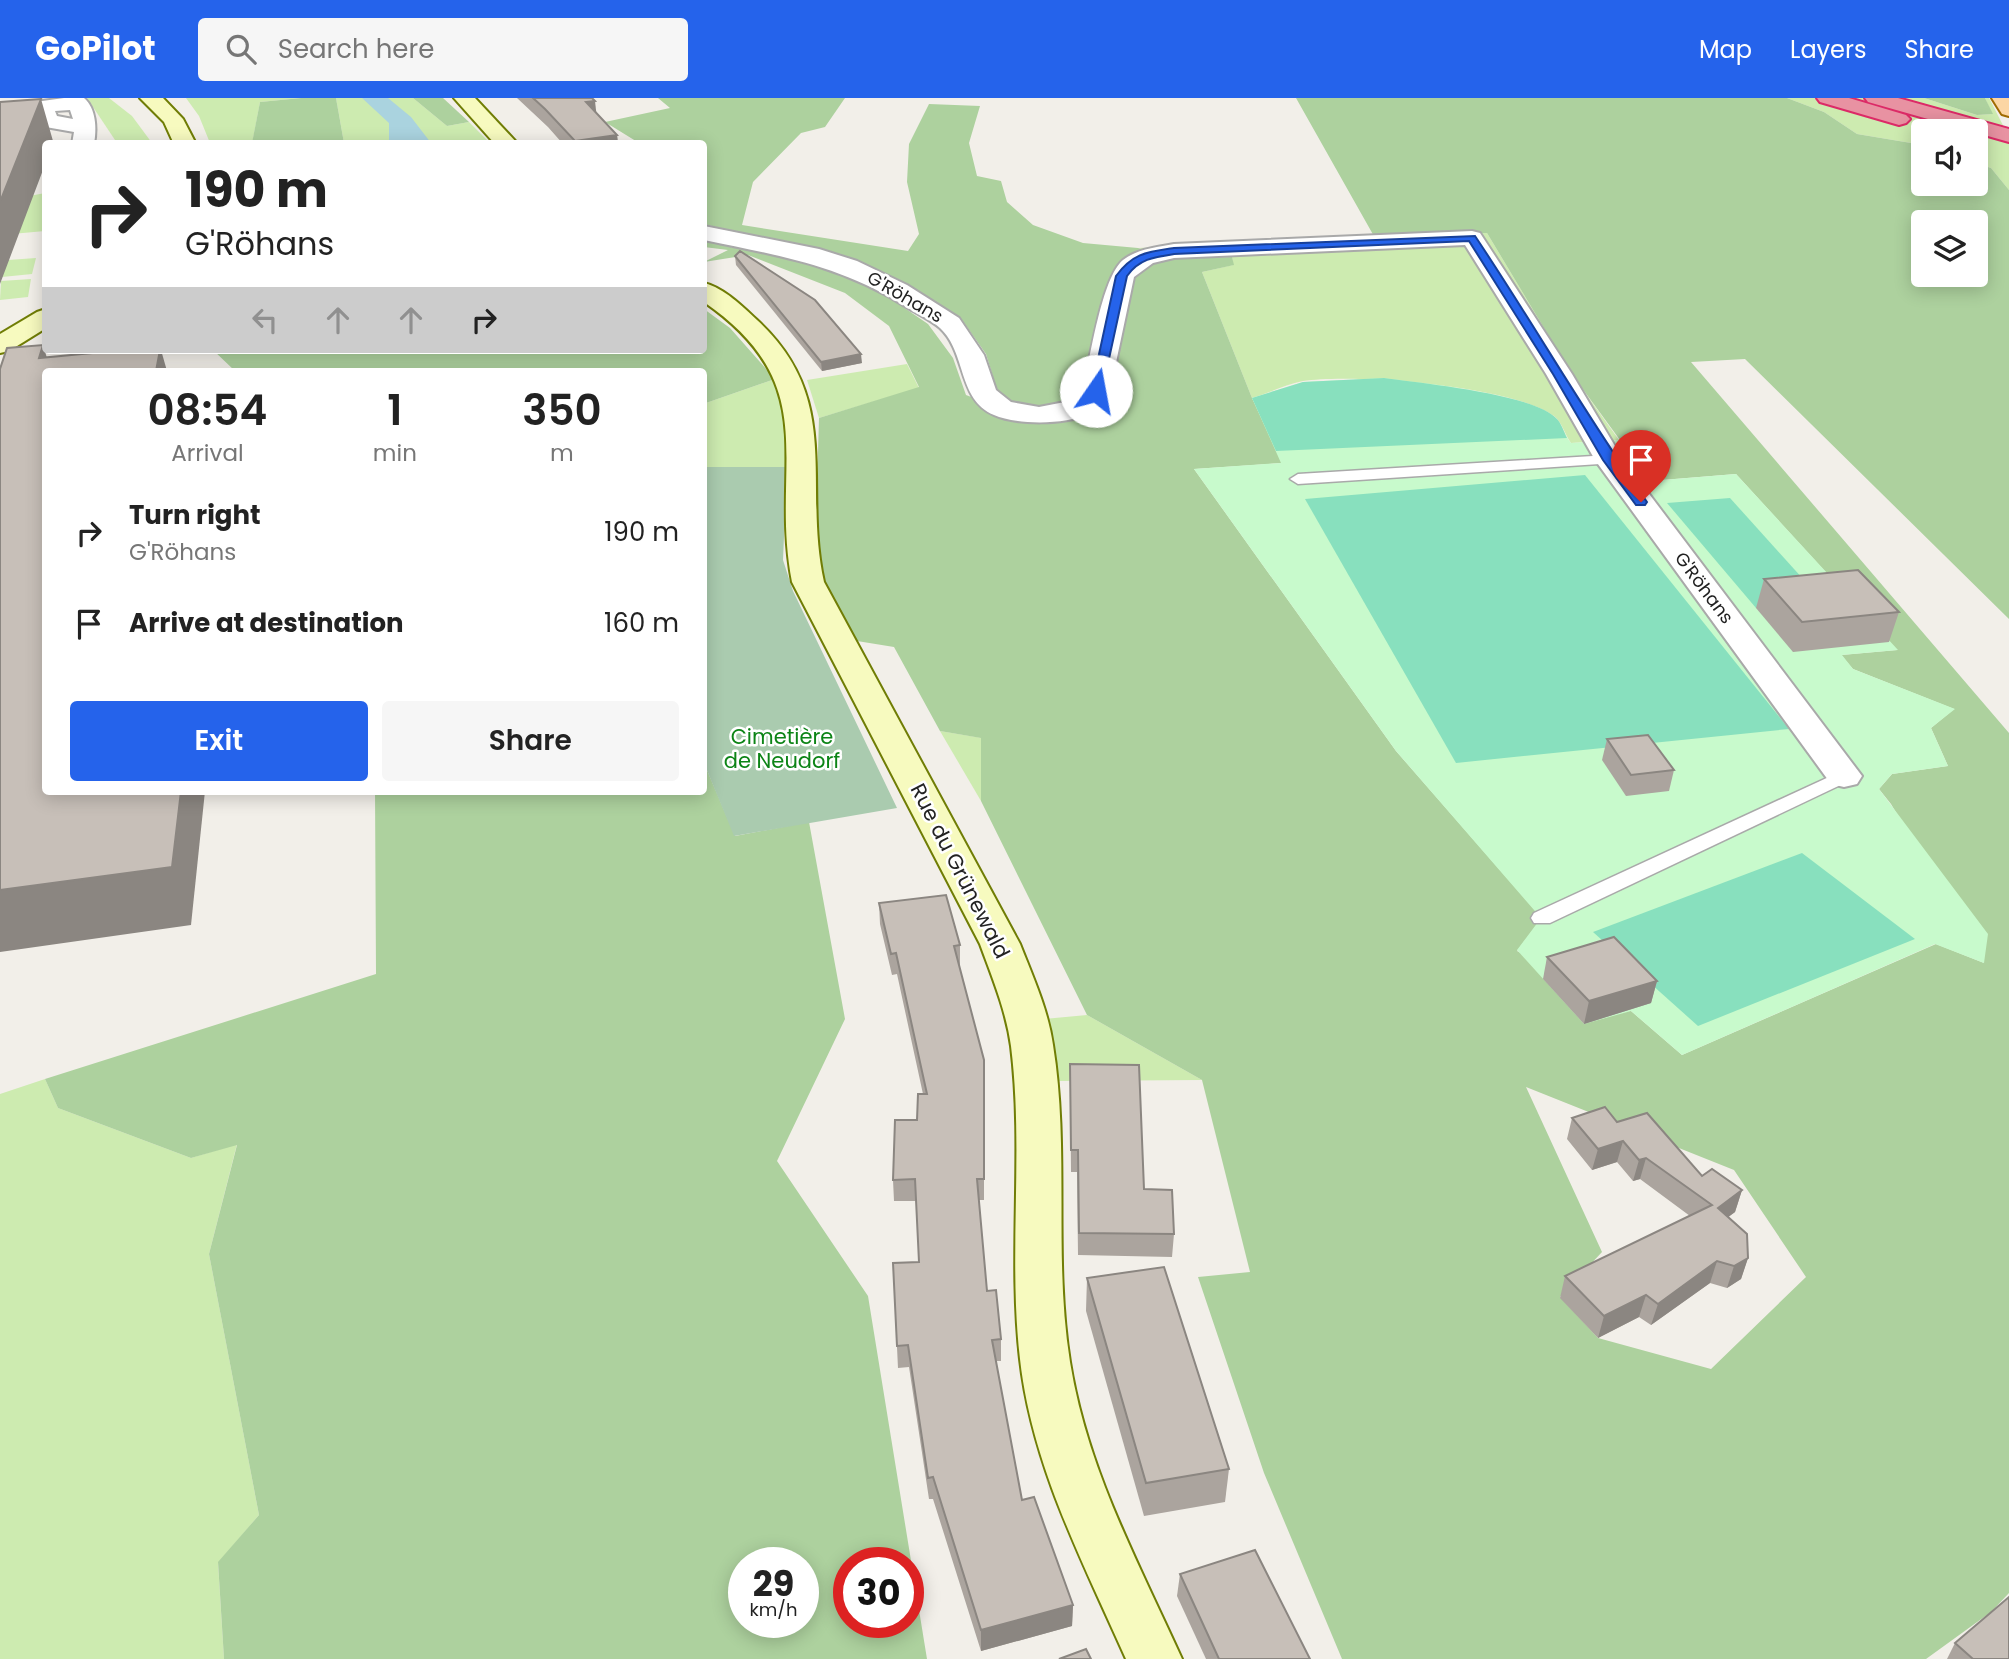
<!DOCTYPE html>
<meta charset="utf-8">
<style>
:root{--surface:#fff;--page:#f6f6f6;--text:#222;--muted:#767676;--accent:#2563eb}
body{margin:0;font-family:Poppins,sans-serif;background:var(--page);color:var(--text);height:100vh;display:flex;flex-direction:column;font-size:26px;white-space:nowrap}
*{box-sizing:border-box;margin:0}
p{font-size:23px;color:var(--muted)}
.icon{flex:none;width:38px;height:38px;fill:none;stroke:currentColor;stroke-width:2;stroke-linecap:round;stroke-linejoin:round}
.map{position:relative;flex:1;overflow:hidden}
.panel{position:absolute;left:42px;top:270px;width:665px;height:427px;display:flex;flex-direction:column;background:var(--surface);border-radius:7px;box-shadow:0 4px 18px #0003}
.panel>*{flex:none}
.top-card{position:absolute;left:42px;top:42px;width:665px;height:214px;border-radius:7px;box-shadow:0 4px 18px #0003;background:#fff;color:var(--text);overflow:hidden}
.fabs{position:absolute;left:1911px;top:21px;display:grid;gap:14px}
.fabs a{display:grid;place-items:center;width:77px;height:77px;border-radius:7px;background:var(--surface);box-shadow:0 4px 18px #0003;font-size:35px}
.speed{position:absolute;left:728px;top:1449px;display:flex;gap:14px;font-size:35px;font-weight:700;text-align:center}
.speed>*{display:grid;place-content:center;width:91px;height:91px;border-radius:50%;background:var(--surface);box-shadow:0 4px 18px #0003;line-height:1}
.speed small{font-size:18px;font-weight:400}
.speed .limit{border:10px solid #d22;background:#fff;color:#111}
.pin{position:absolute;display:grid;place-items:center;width:60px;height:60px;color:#fff;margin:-72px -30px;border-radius:50% 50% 50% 0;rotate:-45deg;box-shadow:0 0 7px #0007}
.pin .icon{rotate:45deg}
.me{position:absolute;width:77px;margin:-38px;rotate:12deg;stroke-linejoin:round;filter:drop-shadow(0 0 5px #0008)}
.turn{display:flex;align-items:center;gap:24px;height:147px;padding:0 28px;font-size:32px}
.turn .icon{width:91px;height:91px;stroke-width:2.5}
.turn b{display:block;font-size:49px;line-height:60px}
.lanes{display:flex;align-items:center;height:66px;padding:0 28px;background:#0003;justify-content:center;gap:35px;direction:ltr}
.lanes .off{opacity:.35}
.eta{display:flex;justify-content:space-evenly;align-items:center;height:119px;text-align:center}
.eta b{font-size:42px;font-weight:600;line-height:49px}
.primary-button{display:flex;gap:14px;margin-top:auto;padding:14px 28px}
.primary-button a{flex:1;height:80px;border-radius:7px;background:var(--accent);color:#fff;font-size:28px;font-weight:600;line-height:80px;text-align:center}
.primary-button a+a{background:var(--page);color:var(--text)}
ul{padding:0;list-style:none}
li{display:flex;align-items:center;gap:21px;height:91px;padding:0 28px}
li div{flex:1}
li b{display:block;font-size:26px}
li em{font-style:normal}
header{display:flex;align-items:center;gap:42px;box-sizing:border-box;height:98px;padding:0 35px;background:var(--accent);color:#fff}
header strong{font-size:33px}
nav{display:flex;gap:38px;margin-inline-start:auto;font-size:24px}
.search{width:490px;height:63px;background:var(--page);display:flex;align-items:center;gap:18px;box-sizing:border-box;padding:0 24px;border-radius:7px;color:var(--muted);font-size:26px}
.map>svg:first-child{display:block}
</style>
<header>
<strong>GoPilot</strong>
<div class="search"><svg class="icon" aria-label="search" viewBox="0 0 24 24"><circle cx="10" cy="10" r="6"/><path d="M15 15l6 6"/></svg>Search here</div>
<nav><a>Map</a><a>Layers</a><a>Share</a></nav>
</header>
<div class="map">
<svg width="2009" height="1561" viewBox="0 0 2009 1561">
<rect width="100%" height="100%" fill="#f2efe9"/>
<g fill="#cdebb0">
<polygon points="87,0 109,0 132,18 152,45 117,45"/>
<polygon points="186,0 301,0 260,4 252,46 210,45 199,18"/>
<polygon points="336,0 413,0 447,28 469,24 490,45 344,45"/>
<polygon points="1787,0 1924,0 1977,17 1992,16 1985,0 1989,0 2009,39 2009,92 1991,70 1976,65 1976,33 1923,33 1923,47 1857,36 1824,14"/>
<polygon points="45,95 45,133 12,136 19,100"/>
<path d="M1487 135 1571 275 1619 342 1571 345C1565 337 1562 324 1554 318 1513 288 1354 275 1303 283 1286 286 1269 295 1252 300L1202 174 1233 167 1232 159 1176 161 1138 150Z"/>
<polygon points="36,160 32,176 2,179 8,162"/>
<polygon points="31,181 28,199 0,202 1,183"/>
<polygon points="907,266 919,290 819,320 807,282"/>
<polygon points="775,281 786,323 787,369 704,369 706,305"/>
<polygon points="940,633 982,640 981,703"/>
<polygon points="1087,917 1202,982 1059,983 1044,921"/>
<polygon points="45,981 58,1010 191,1060 237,1046 209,1156 259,1417 218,1465 224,1561 0,1561 0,996"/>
</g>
<g fill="#add19e" fill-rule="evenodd">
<polygon points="301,0 336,0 344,45 252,45 260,4"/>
<polygon points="413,0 443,0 469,24 447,28"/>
<path d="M658 0H845L825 29 801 35 753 84 742 127 908 153 919 136 907 84 909 46 929 6 980 8 969 45 977 78 1001 83 1007 104 1033 127 1083 145 1138 150 1176 161 1232 159 1234 167 1202 174 1252 300 1282 365 1194 371 1396 653 1542 820 1517 853 1631 913 1682 957 1936 846 1984 865 1891 706 1879 691 1892 676 1948 668 1931 630 1954 611 1853 571 1841 557 1897 552 1736 376 1650 383 1571 275 1487 135 1375 140 1296 0H1787L1824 14 1857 36 1923 47V86H1976V65L1991 70 2009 92V521L1745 261 1691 264 2009 635V1495L1991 1514 1926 1561H1342L1264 1375 1198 1179 1250 1174 1202 982 1087 917 981 703V640L940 633 894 549 857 543 821 479 815 458 819 320 919 289 889 228 845 195 748 157 704 164 728 152 704 149V139L729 145 732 150H749L840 173 887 198 928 226 953 260 966 297 1003 311 986 256 962 222 900 182 853 163 704 126V46L639 45 605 24 670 10ZM1923 124H1976V177H1923ZM1526 989 1734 1072 1806 1179 1711 1271 1598 1240 1560 1199 1602 1154Z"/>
<polygon points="1924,0 1985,0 1993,16 1977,17"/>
<polygon points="704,211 730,230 775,281 706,305 704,324 704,273 235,273 213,252 704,252"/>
<path d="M704 665 735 738 809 724 845 921 777 1063 868 1198 927 1561H224L218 1464 259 1417 209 1156 237 1047 191 1060 58 1010 45 981 376 876 375 693H704ZM744 1465H803V1524H744ZM849 1465H908V1524H849Z"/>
</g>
<polygon fill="#aacbaf" points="704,369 787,369 783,462 793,493 897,710 734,738 704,665"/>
<path fill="#c8facc" d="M1384 280C1428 286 1518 294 1553 318 1562 324 1564 337 1571 345L1619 342 1650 383 1736 376 1898 552 1842 557 1853 571 1955 611 1931 630 1948 668 1892 676 1879 691 1988 836 1984 865 1935 846 1682 957 1631 913 1584 926 1517 852 1541 820 1396 653 1194 371 1281 365 1252 300 1303 284Z"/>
<g fill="#88e0be">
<path d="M1384 280C1418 285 1536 296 1557 321 1561 325 1564 334 1567 340L1276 353 1252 300 1303 284Z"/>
<polygon points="1585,377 1789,631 1456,665 1305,401"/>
<polygon points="1730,400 1823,503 1756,510 1667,405"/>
<polygon points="1802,755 1915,841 1698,928 1593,834"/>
</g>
<polygon fill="#aad3df" points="362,0 388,0 411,19 431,45 389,45 389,25"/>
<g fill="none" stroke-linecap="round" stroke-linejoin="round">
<g stroke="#a9a9a9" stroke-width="3">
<g id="lane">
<polygon points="1609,357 1617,362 1615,365 1298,386 1290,381 1298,376"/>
<polygon points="1844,672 1851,674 1854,678 1851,682 1550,825 1534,825 1531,820 1534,815"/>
</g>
</g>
<g stroke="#a9a9a9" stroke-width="4">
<g id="street">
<path d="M64 0H84C96 10 97 31 94 46H72L74 34 40 28 32 8 35 4ZM70 12 73 21 57 18 55 13Z"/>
<path d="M704 128 819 151 857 163 907 187 959 220 984 257 996 292 1011 304 1039 309 1070 303 1083 291C1090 261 1102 179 1123 162 1137 151 1157 149 1174 146L1472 133 1480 135 1572 276 1622 360 1862 678 1857 686 1844 689 1831 686 1595 362 1546 276 1465 147 1174 160 1153 165 1134 179 1110 293C1105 300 1096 312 1088 316 1066 327 1016 327 994 317 957 301 967 255 940 230 931 222 918 216 908 210 841 167 780 158 704 142Z"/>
</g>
</g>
<g stroke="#707d05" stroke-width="4">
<g id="secondary">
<polygon points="140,0 163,0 183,21 196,46 174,46 164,24"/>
<polygon points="454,0 475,0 518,46 495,46"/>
<path d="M704 185C724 190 742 208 757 222 844 302 802 385 824 484L1020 846C1033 879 1048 912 1053 947 1070 1052 1053 1159 1070 1264 1087 1371 1138 1464 1182 1561H1126C1083 1464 1032 1368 1020 1261 1008 1157 1024 1052 1011 948 1006 912 992 879 980 846L792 484C769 366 827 289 704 204Z"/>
<polygon points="46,211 46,230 9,253 0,255 0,236 37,214"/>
</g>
</g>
<g stroke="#a06b00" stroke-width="4">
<polygon id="primary" points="1992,0 2009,0 2009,18 2002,16"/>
</g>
<g stroke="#dc2a67" stroke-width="4">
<g id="highway">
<polygon points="1817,0 1849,0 1906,17 1910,21 1906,25 1899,27 1820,4"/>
<polygon points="1865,0 1898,0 2009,31 2009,44 1868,4"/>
</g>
</g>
<use href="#lane" fill="#fff" fill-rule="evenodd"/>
<use href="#street" fill="#fff" fill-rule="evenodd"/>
<use href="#secondary" fill="#f7fabf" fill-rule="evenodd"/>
<use href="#primary" fill="#fcd6a4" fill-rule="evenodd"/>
<use href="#highway" fill="#e892a2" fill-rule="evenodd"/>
</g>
<g fill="#aba49e">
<polygon points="517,0 592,0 596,15 617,37 618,46 563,46 548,29"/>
<polygon points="735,158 862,265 822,273 736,167"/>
<polygon points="1764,481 1899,514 1889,544 1793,554 1756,510"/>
<polygon points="1607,641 1674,672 1669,693 1626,698 1602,662"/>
<polygon points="879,805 960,847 960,868 959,868 984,962 984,1102 979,1102 987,1193 1001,1241 1001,1263 996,1263 1022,1402 1073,1507 1072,1528 981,1553 933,1401 929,1401 909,1269 898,1270 893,1165 919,1164 916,1103 894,1103 893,1082 917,1022 923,996 897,876 892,877 880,826"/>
<polygon points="1547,859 1657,883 1651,905 1584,926 1543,881"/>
<polygon points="1070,966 1144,1091 1174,1136 1172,1159 1078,1157 1077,1074 1071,1074"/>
<polygon points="1572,1020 1617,1024 1702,1078 1742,1092 1735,1114 1728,1119 1748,1160 1741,1181 1727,1190 1710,1185 1651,1227 1639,1219 1598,1240 1560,1200 1565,1178 1690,1118 1640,1081 1633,1083 1617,1064 1592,1072 1567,1041"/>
<polygon points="1087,1180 1229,1371 1225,1404 1144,1418 1086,1213"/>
<polygon points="1180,1476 1310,1561 1206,1561 1177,1498"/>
<polygon points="1955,1545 2009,1561 1947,1561"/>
</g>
<g fill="#8b8681">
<polygon points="41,1 53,43 52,46 46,46 46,64 0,186 0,104"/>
<polygon points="595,3 597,21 586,4"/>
<polygon points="617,37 618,46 575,46 575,43"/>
<polygon points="43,247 51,273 39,260"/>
<polygon points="160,252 161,252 167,273 156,273"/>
<polygon points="861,256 862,265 822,273 821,264"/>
<polygon points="181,693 205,693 191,827 0,854 0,792"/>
<polygon points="1657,883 1651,905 1584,926 1589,903"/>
<polygon points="1623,1043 1617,1064 1592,1072 1598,1051"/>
<polygon points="1646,1060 1640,1081 1633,1083 1639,1062"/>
<polygon points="1742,1092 1735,1114 1711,1132 1718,1110"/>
<polygon points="1748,1160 1741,1181 1727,1190 1734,1168"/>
<polygon points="1717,1163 1710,1185 1651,1227 1658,1206"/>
<polygon points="1646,1197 1639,1219 1598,1240 1604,1218"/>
<polygon points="1073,1507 1072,1528 981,1553 981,1532"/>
</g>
<g fill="#c7bfb8" stroke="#8b8681" stroke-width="2">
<polygon points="533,0 592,0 595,3 586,4 617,37 575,43 545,11"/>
<polygon points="41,1 0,104 0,4"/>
<polygon points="740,153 815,202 861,256 821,264 735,158"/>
<polygon points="43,247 39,260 124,252 160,252 156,273 46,273 46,693 181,693 172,769 0,792 0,271 7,250"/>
<polygon points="1858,472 1899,514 1802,524 1764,481"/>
<polygon points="1648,637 1674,672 1631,677 1607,641"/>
<polygon points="946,797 960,847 954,848 984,962 984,1081 977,1081 987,1193 996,1192 1001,1241 992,1242 1022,1402 1034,1399 1073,1507 981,1532 933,1379 928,1380 908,1247 897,1248 893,1165 919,1164 915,1081 893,1082 895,1022 917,1022 918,996 927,996 896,855 891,856 879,805"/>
<polygon points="1614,839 1657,883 1589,903 1547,859"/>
<polygon points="1070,966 1139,967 1144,1091 1172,1092 1174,1136 1079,1135 1078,1052 1071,1052"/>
<polygon points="1605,1009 1617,1024 1647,1015 1702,1078 1712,1071 1742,1092 1718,1110 1747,1136 1748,1160 1734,1168 1717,1163 1658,1206 1646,1197 1604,1218 1565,1178 1712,1107 1646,1060 1639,1062 1623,1043 1598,1051 1572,1020"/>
<polygon points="1164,1169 1229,1371 1146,1385 1087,1180"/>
<polygon points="1255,1452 1310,1561 1219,1561 1180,1476"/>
<polygon points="2009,1499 2009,1561 1973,1561 1955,1545"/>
<polygon points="1086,1551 1091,1561 1059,1561"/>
</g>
<path fill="#2563eb" stroke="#184099" stroke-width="2" d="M1475 138C1534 226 1586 318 1647 404L1645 407H1636L1603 362 1553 276 1469 143 1174 156C1154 159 1139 161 1127 178L1102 293 1096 297 1091 293 1116 178C1133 155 1147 154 1174 150Z"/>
<g text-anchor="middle" stroke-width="5" stroke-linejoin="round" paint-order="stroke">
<g font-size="18" fill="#222" stroke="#fff">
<text transform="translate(905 199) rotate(30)" y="6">G'Röhans</text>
<text transform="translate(1704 490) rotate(53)" y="6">G'Röhans</text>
</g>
<g font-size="21" fill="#0c8416" stroke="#fff">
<text x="782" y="646">Cimetière<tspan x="782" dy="24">de Neudorf</tspan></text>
</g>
<g font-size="21" fill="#222" stroke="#fff">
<text transform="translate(960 773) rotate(63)" y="7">Rue du Grünewald</text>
</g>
</g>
</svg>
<div class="fabs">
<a><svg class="icon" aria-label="sound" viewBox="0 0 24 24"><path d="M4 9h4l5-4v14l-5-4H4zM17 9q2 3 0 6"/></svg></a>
<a><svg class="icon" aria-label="layers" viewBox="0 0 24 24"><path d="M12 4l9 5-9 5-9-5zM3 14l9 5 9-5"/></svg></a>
</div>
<div class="speed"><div>29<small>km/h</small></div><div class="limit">30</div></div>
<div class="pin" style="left:1641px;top:404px;background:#d93025"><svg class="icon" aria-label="arrive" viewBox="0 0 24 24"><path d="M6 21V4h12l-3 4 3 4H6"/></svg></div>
<svg class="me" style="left:1096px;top:293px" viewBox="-20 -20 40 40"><circle r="19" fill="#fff"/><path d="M0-13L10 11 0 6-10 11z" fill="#2563eb"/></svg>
<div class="top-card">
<div class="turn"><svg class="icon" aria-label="right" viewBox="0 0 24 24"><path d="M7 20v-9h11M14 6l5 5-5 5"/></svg><div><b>190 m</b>G'Röhans</div></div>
<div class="lanes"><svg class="icon off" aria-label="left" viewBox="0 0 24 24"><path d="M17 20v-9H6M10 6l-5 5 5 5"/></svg><svg class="icon off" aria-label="ahead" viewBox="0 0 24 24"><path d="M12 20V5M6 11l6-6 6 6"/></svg><svg class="icon off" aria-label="ahead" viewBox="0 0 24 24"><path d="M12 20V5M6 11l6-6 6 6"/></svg><svg class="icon" aria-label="right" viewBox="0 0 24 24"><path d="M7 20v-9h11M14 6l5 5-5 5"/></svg></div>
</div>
<section class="panel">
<div class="eta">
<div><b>08:54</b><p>Arrival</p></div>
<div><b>1</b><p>min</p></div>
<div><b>350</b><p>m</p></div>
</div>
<ul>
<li><svg class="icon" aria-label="right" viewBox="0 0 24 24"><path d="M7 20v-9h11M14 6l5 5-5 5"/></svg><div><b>Turn right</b><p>G'Röhans</p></div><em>190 m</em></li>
<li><svg class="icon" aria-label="arrive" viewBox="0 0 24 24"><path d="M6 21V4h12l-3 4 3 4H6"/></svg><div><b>Arrive at destination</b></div><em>160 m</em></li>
</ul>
<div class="primary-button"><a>Exit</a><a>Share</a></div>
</section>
</div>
